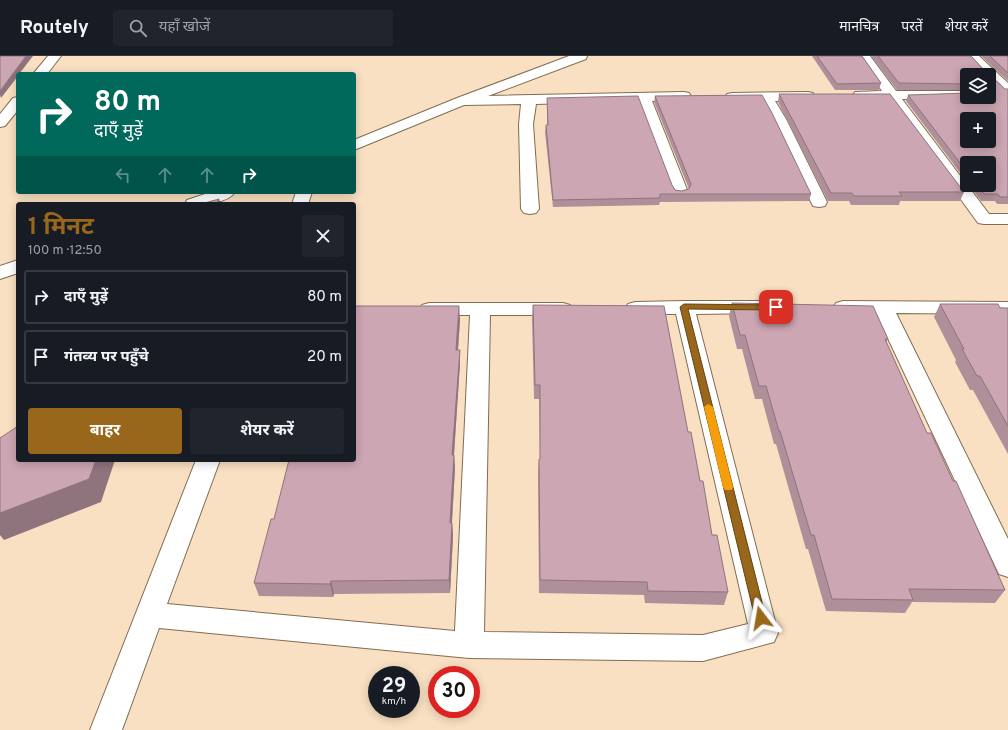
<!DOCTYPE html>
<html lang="hi">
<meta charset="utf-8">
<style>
:root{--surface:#171b24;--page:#20242c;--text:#f1f3f6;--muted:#9ea1a6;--line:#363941;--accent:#99671b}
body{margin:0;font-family:Overpass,"Noto Sans Devanagari",sans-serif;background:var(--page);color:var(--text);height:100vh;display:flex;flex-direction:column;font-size:15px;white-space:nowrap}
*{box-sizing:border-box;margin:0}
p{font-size:13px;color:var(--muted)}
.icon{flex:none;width:22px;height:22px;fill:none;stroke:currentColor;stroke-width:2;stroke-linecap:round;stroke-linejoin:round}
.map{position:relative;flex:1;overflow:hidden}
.drawer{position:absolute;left:16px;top:146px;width:340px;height:260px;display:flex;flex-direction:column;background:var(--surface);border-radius:4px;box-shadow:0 2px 10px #0003}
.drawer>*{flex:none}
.banner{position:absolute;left:16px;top:16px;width:340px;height:122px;border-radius:4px;box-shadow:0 2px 10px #0003;background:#00695c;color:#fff;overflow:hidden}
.controls{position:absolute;left:960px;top:12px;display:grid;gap:8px}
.controls a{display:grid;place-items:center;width:36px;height:36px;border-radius:4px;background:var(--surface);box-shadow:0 2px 10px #0003;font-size:20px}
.speed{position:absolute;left:368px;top:610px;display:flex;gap:8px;font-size:20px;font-weight:700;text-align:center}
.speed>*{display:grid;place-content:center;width:52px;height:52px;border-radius:50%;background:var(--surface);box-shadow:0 2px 10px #0003;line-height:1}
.speed small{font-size:10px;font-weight:400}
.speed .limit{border:6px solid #d22;background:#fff;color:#111}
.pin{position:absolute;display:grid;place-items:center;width:34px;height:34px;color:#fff;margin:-17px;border-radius:8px;box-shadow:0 2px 6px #0006}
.me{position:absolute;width:44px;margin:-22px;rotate:346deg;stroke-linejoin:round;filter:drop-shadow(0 0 3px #0008)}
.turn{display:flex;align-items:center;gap:14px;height:84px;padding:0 12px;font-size:18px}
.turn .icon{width:52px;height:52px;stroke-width:2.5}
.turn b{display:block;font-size:28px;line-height:34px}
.lanes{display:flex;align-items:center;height:38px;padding:0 12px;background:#0003;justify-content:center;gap:20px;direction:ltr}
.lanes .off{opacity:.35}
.round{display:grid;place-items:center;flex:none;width:42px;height:42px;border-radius:4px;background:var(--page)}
.headline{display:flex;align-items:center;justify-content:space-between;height:68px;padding:0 12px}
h1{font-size:24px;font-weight:700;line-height:30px;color:var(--accent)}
.button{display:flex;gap:8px;margin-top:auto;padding:8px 12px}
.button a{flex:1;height:46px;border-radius:4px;background:var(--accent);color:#fff;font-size:16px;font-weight:700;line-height:46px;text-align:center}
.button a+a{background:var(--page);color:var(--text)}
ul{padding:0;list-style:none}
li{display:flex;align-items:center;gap:12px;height:54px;margin:0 8px 6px;padding:0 4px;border:2px solid var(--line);border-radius:4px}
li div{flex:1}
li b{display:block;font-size:15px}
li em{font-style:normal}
header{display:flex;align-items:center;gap:24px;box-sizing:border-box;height:56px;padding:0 20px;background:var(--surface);border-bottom:1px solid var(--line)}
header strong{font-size:19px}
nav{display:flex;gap:22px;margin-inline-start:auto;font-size:14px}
.search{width:280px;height:36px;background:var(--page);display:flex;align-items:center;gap:10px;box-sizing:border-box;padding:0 14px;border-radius:4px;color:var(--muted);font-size:15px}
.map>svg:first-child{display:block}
</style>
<header>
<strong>Routely</strong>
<div class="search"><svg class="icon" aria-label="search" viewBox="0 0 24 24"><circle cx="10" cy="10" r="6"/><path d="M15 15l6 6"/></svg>यहाँ खोजें</div>
<nav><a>मानचित्र</a><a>परतें</a><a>शेयर करें</a></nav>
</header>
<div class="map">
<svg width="1008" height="674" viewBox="0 0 1008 674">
<rect width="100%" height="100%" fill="#f9e0c2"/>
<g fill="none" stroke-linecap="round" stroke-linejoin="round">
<g stroke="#826c51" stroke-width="2">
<g id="minor">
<polygon points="48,0 61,0 47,18 33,18"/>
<polygon points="569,0 587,0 586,3 488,40 684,36 689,37 691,40 689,43 684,44 652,45 688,136 686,140 680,141 674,140 672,136 638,45 536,48 533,68 539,153 536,157 530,158 524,157 521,153 519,68 521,48 464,49 354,94 354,84 457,42"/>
<polygon points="857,0 870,0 896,35 967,35 967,41 973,41 967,43 902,43 989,158 1008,158 1008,168 984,168 978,167 888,43 855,42 853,39 855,36 882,35"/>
<polygon points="965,0 979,0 1008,27 1008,39 1003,38 989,24 989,19 983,19"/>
<polygon points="808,36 813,37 815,40 813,43 775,45 786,63 827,146 825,150 819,151 813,150 811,146 772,63 761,45 727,44 725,41 727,38 732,37"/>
<polygon points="18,41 18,54 5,70 0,71 0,58 13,42"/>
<path d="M211 136H235C227 149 198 148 185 148L187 144Z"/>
<polygon points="296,136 312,136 308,148 292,148"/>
<polygon points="18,204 18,217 0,223 0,210"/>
<polygon points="684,245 761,245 768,247 771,251 768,255 761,257 696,258 778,577 774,586 703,605 469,602 159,572 122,674 90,674 196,404 220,404 167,548 455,575 470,259 429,259 422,257 419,253 422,249 429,247 563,247 570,249 573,253 570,257 563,259 490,259 484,576 703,579 748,568 676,258 635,258 628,256 625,252 628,248 635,246"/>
<polygon points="843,245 1008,246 1008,258 896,257 1008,483 1008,521 999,518 876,257 843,257 836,255 833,251 836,247"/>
</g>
</g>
<use href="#minor" fill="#fff" fill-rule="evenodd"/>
</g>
<g fill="#af8f99">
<polygon points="812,0 862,0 881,27 879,34 835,34"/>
<polygon points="871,0 971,0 984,14 990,19 1005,33 1008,33 1008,148 997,148 995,145 981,145 969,129 989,129 967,107 967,126 906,45 908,39 989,41 967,19 967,34 897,34"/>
<polygon points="981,0 1008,0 1008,25"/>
<polygon points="779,38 964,136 960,145 900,145 899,149 851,149 849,145 828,145 778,46"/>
<polygon points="655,40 811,138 809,145 660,146 659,149 553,151 545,76 546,69 547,69 547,42 672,129 675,134 681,135 689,133 654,46"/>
<polygon points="732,247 888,283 886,287 927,377 953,425 1005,534 995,547 912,546 905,557 826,555 808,493 806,493 776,388 774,388 762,343 755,343 742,293 737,293 729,260"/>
<polygon points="940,248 1008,252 1008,398 973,334 970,334 955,306 956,304 934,261"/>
<polygon points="533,249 688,376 700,425 712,479 728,536 724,549 645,547 644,539 539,537 538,416 539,403 540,403 539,343 534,343 532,263"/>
<polygon points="460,263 458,294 460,294 460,307 454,399 455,412 452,467 453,480 450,537 334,538 333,541 259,540 254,527 274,463"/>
</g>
<g fill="#8f747d">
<polygon points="26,0 33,0 19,18 18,18 18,20 1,42 0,39 0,35"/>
<polygon points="219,143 221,148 216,148"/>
<polygon points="459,250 460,263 457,307 456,294"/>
<polygon points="460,294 460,307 453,412 452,399"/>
<polygon points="454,399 455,412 451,480 450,467"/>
<polygon points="96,404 115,404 101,446 4,484 0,479 0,457"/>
<polygon points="452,467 453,480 450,537 449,524"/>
<polygon points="331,525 334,538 333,541 330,528"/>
</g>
<g fill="#cca6b2" stroke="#8f747d" fill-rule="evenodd">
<polygon points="0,0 26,0 0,35"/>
<polygon points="817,0 862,0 881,27 837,28"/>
<path d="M878 0H971L984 14H990V19L1005 33H1008V141H1000L998 138H984L977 129H989V107H967V116L908 39 967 37V41H989V19H967V28L899 27ZM967 63H989V85H967Z"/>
<polygon points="990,0 1008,0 1008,17"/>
<polygon points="779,38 890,38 964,136 899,136 902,140 854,140 852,137 831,137"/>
<polygon points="762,39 772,57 811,138 660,138 660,142 553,144 546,69 548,69 547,42 638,40 672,129 675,134 681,135 689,133 691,128 655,40"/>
<polygon points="219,143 216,148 201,148"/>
<polygon points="732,247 873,250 888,283 885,283 927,377 931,377 953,425 956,425 1005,534 909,533 913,544 832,543 814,479 811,479 780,375 779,375 766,330 759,330 745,279 740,279"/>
<polygon points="940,248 998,248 1000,252 1008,252 1008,370 980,320 977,320 962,293 964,293"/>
<polygon points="533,249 664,250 688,376 691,376 700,425 703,425 712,479 717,479 728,536 648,535 647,526 540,524 539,403 540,403 540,329 535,329"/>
<polygon points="354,250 459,250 456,294 460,294 452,399 454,399 450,467 452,467 449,524 331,525 330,528 254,527 271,463 274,463 289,404 354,404"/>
<polygon points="18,370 18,404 96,404 89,423 0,457 0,382"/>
</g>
<polygon fill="#99671b" stroke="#634312" points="684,248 776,249 780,251 776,254 688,253 766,562 765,566 761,568 757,566 755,562 680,251"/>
<polygon fill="#f59e0b" points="708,348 713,351 733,431 732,434 725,434 723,431 704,351"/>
</svg>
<div class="controls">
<a><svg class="icon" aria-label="layers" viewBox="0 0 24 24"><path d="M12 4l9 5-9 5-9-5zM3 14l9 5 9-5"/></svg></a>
<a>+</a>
<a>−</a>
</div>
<div class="speed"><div>29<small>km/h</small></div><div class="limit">30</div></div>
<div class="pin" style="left:776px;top:251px;background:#d93025"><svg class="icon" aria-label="arrive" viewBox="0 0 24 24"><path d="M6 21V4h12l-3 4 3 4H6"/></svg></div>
<svg class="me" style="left:761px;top:562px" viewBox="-20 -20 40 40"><path d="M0-17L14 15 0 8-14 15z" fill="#99671b" stroke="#fff" stroke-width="4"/></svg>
<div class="banner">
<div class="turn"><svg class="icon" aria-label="right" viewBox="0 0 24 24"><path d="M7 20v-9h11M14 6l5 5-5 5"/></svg><div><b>80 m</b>दाएँ मुड़ें</div></div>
<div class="lanes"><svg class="icon off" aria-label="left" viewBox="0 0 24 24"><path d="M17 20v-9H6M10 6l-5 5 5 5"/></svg><svg class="icon off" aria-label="ahead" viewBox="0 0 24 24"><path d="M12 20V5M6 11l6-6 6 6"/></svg><svg class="icon off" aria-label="ahead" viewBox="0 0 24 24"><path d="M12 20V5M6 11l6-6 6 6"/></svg><svg class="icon" aria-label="right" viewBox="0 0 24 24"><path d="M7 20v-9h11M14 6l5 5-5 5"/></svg></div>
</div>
<section class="drawer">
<div class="headline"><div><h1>1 मिनट</h1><p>100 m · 12:50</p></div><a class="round"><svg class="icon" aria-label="close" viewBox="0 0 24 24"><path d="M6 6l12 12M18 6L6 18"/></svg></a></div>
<ul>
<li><svg class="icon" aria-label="right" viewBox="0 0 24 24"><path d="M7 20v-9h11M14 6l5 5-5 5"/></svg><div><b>दाएँ मुड़ें</b></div><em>80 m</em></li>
<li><svg class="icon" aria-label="arrive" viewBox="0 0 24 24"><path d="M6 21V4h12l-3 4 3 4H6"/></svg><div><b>गंतव्य पर पहुँचे</b></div><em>20 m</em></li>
</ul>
<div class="button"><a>बाहर</a><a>शेयर करें</a></div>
</section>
</div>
